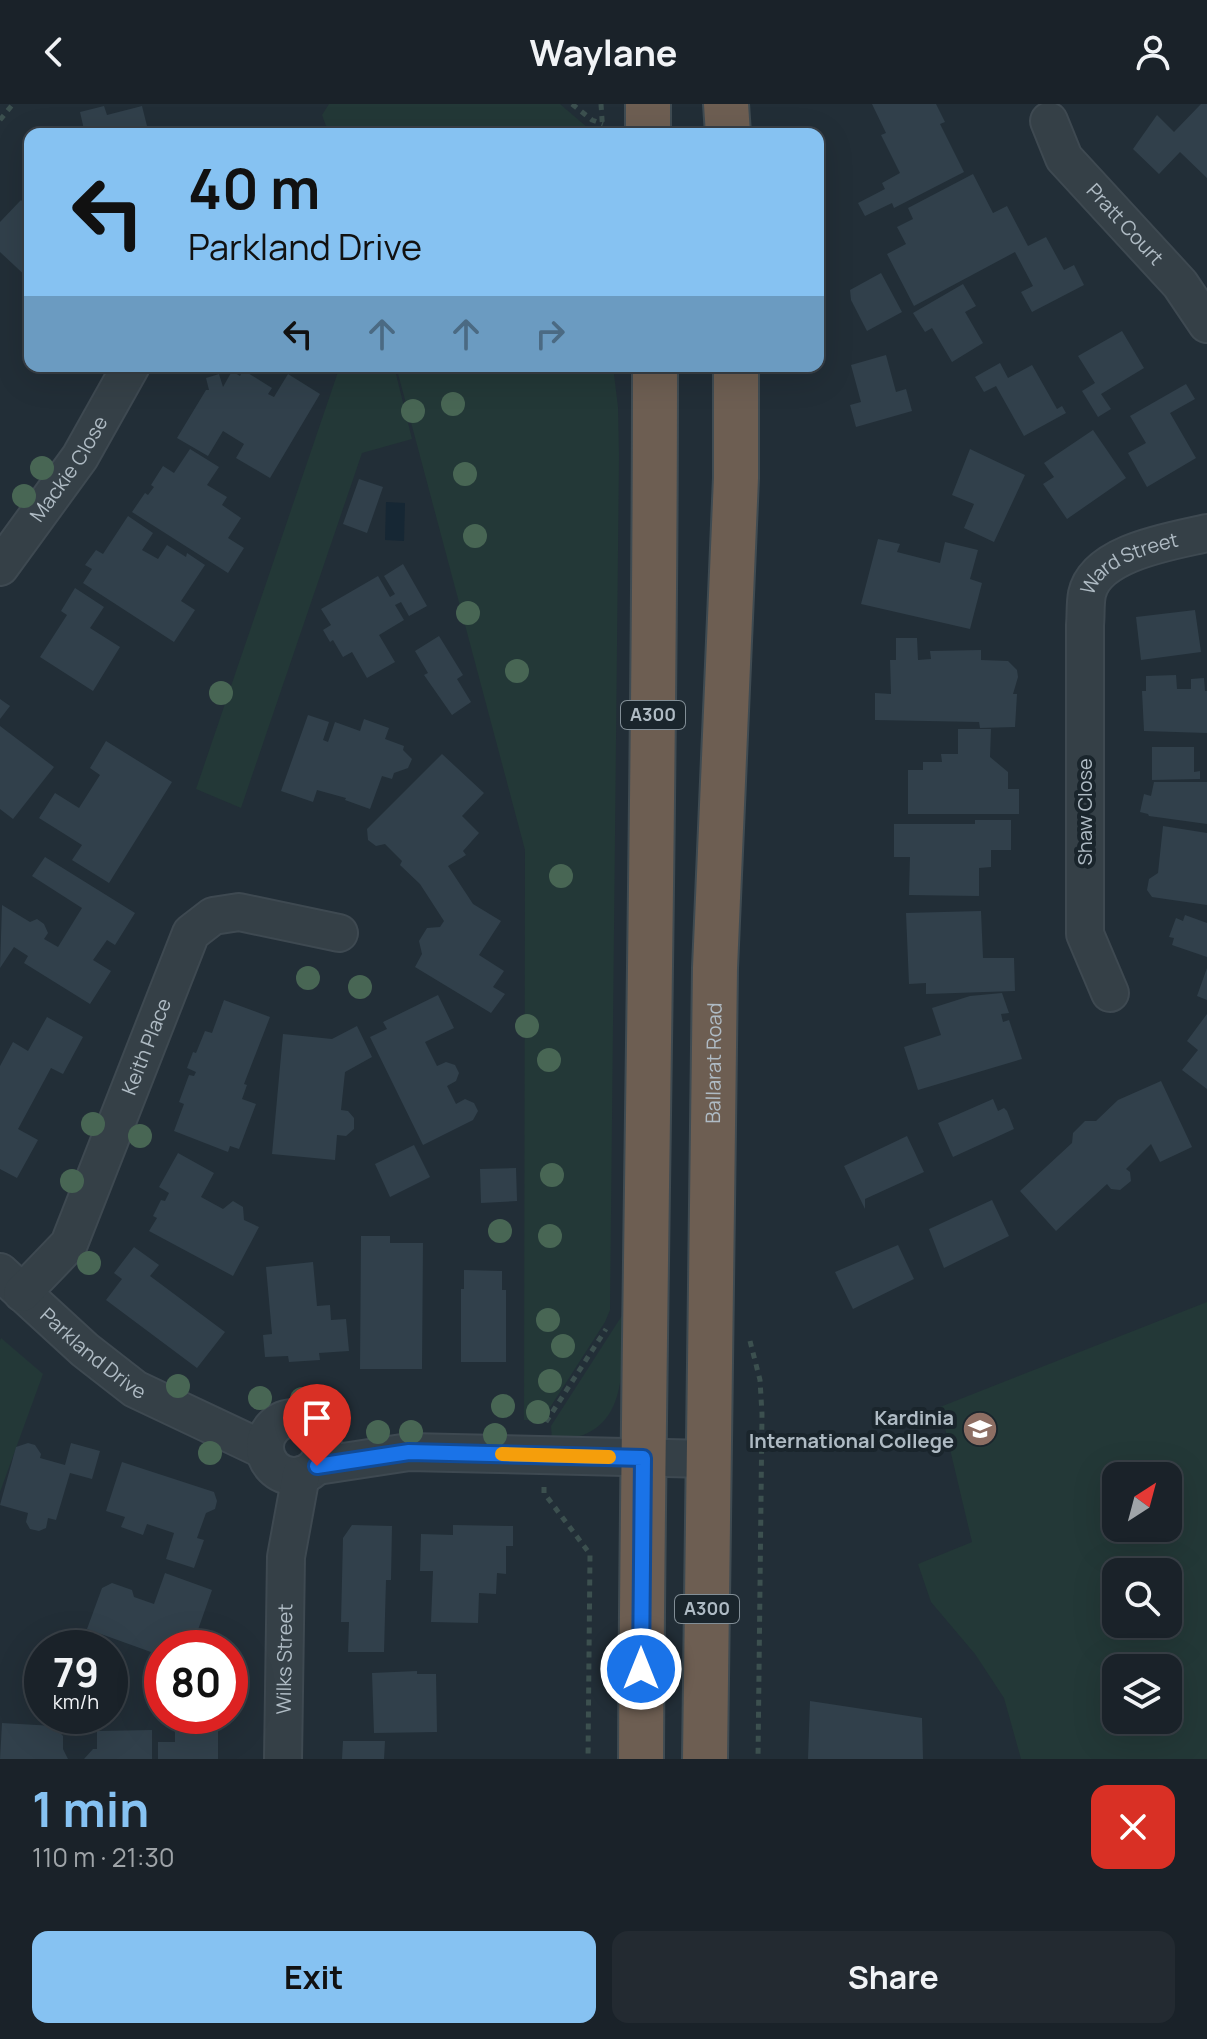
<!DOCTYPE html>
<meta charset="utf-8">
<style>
:root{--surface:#1a2229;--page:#232a31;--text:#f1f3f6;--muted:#9fa4a8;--line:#383f46;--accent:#86c2f2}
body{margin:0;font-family:Manrope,sans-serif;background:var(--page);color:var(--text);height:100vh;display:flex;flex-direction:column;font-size:30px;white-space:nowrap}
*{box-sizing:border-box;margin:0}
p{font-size:26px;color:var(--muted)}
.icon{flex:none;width:44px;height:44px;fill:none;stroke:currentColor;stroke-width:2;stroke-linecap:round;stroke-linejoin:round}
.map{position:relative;height:1655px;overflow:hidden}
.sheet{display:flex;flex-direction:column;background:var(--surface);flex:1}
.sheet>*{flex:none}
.top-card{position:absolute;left:24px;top:24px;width:800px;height:244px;border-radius:16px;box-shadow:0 8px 32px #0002,0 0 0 2px var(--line);background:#86c2f2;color:#111;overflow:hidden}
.needle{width:52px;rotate:36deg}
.tools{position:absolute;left:1102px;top:1358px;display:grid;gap:16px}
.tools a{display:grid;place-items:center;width:80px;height:80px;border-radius:16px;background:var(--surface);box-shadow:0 8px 32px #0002,0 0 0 2px var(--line);font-size:40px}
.speed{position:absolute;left:24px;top:1526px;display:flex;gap:16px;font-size:40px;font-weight:700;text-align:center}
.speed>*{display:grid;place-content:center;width:104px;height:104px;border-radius:50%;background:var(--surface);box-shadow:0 8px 32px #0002,0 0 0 2px var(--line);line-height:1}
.speed small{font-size:20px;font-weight:400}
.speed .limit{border:12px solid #d22;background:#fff;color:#111}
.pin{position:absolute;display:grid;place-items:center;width:68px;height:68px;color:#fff;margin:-82px -34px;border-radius:50% 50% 50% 0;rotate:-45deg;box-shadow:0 0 8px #0007}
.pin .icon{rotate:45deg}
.me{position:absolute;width:88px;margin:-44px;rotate:0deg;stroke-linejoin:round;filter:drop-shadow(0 0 6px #0008)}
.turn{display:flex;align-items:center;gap:28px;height:168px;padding:0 32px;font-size:36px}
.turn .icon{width:104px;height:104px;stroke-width:2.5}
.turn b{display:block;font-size:56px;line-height:68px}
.lanes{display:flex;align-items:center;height:76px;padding:0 32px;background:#0003;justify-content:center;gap:40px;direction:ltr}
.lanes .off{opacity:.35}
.round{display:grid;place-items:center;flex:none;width:84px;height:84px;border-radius:16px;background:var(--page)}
.overview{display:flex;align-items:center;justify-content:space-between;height:136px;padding:0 32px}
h1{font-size:48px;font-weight:700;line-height:60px;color:var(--accent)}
.action{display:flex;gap:16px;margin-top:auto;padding:16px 32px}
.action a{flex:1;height:92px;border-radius:16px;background:var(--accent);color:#111;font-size:32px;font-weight:700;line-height:92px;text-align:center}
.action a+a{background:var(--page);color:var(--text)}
header{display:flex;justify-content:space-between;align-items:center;height:104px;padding:0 32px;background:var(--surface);font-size:36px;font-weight:700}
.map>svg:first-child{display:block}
</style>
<header><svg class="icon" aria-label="back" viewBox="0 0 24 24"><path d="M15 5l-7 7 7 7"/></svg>Waylane<svg class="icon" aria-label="person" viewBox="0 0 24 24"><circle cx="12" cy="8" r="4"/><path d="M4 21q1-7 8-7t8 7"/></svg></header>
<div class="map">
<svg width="1207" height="1655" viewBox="0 0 1207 1655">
<rect width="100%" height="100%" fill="#222e37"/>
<g fill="#233837" fill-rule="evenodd">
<polygon points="329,0 560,0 595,30 329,30 322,11"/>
<polygon points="340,262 394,262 412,335 362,349 241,704 196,685"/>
<polygon points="396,262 613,262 618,303 619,352 610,1206 605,1218 542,1316 524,1316 525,746"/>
<path d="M1207 1198V1655H1021L1004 1594 975 1550 931 1498 918 1460 972 1438 940 1303ZM1168 1372V1424H1116V1372ZM1168 1468V1520H1116V1468ZM1168 1564V1616H1116V1564Z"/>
<path d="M623 1210C622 1269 630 1334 552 1337L551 1322Z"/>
<polygon points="1,1234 43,1270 0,1388 0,1237"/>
</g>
<polygon fill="#162734" points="386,398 405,399 404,437 385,436"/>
<g fill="#31404b">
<polygon points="872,0 936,0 945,18 940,20 964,68 894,104 892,99 865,112 858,99 885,85 882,79 900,69 881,31 886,29"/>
<polygon points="1201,0 1207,0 1207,74 1180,48 1159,70 1133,45 1157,11 1174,28"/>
<polygon points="104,2 107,11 142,2 148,26 153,25 162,30 85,30 80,8"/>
<polygon points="973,70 993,109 1007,102 1028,142 1046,133 1064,166 1074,161 1084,181 1032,208 1021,188 1033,182 1015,148 914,202 887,150 906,140 897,123 913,115 908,104"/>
<polygon points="21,96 30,105 30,176 0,148 0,118"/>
<polygon points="881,169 902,208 867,227 851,196 850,186"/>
<polygon points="963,180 976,202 965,208 983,239 952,258 932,224 925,228 913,209"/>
<polygon points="1122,227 1144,264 1101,290 1111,305 1098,313 1082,287 1095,279 1078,252"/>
<polygon points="886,251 896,288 906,285 912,307 856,323 850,301 861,298 851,261"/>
<polygon points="1000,259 1008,274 1032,261 1057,305 1062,302 1066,309 1024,332 996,282 984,288 975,273"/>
<polygon points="243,266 272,284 268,290 274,293 288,270 320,290 270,374 236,354 244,340 223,327 208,352 177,334 206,286 209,286 206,274 219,270 223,283 232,267 240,272"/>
<polygon points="1186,280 1195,295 1170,309 1196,354 1147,383 1128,349 1146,339 1130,312"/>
<polygon points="1093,326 1126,374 1067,415 1043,380 1054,373 1044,359"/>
<polygon points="190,345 219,363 207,381 227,393 222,401 241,414 228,434 244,444 228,469 132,408 145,389 148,391 154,383 151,381 163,362 174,369"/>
<polygon points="970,345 1025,371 994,438 964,424 974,400 952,391"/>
<polygon points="359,375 383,383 367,429 343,420"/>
<polygon points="128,412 153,429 142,446 158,455 167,441 186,453 187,449 205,461 181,497 195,506 174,538 83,479 92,465 85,461 96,446 103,450"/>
<polygon points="878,435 900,440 897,448 940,459 945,438 978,446 970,475 982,479 970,525 861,500"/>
<polygon points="403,460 427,502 409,512 401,498 395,501 404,516 379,531 395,558 367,574 352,548 343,553 333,536 330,538 323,526 331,521 321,505 378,472 390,493 395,490 384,472"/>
<polygon points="75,484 104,503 90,524 120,543 93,587 40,553 67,511 61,507"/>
<polygon points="1195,506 1201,548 1141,556 1136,513"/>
<polygon points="439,532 463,571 457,575 471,598 452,611 424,571 428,569 415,547"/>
<polygon points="896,534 917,534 918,556 931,555 930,547 981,546 981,556 1008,557 1017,566 1018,573 1013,590 1017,590 1015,623 980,624 979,618 875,616 875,589 891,590 890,556 896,556"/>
<polygon points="1176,571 1177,585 1191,585 1191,575 1204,574 1205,587 1207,587 1207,629 1144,627 1142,587 1146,587 1146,572"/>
<polygon points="0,595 10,602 0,615"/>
<polygon points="308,611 329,618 323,636 328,638 335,618 360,627 364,615 389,624 385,635 404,642 403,646 412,655 408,664 394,669 392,675 382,672 370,705 345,696 346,694 317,686 313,698 281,687"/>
<polygon points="0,622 54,663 13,715 0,705"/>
<polygon points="958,625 991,625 990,653 1008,668 1008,685 1019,685 1019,710 908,710 908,666 923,666 923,658 942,658 941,650 958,650"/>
<polygon points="106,637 172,678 109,779 72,756 82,741 39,714 55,689 79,704 100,671 90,664"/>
<polygon points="1152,643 1194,643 1194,668 1200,667 1200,675 1152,676"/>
<polygon points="442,650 484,689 462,712 479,729 463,747 466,751 448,762 473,800 501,817 479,851 504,867 493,883 505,890 491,909 415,863 422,850 419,837 427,824 440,823 444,817 420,780 400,761 402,757 385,740 376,742 368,736 367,725"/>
<polygon points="1154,678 1207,678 1207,720 1149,712 1148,710 1140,708 1144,690 1151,692"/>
<polygon points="975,716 1011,716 1011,746 991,746 991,763 979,764 979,792 909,791 910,753 894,753 894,720 975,720"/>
<polygon points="1163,722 1207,729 1207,801 1152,793 1147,786 1149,775 1158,769"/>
<polygon points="45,753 135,809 115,841 107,836 93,856 111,867 90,900 24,859 28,852 14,843 0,864 2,801 30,818 37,815 44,820 48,829 44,835 58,843 82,804 32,772"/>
<polygon points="981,807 983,854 1014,854 1015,887 926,890 926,879 909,880 906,809"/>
<polygon points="1185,811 1207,819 1207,853 1172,841 1174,834 1169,833 1176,814 1183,817"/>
<polygon points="1207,864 1207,896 1197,892"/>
<polygon points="1002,889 1009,909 1001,910 1003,918 1009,916 1022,955 918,986 904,943 941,931 932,904 970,892"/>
<polygon points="438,891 454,924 425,938 437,962 446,958 455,961 459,969 456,977 447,982 456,1000 465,995 474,999 478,1007 473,1016 423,1041 370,933 387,925 383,918"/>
<polygon points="224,896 270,913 244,980 247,981 242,995 256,1000 239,1045 230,1042 228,1048 174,1027 184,1000 179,998 189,971 194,972 196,968 187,964 193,948 196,949 205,927 212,929"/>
<polygon points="1207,910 1207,985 1182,966 1198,946 1187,937"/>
<polygon points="47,913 83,933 63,970 51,964 18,1025 38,1036 17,1074 0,1065 0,962 13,938 28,947"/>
<polygon points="357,922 372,953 345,968 341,1006 348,1007 354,1014 354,1025 346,1032 337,1031 335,1056 272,1050 283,930 332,935"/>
<polygon points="1161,977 1192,1043 1160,1058 1151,1040 1126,1065 1130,1068 1131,1077 1120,1086 1111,1085 1107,1080 1056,1127 1020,1087 1072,1039 1073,1029 1085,1017 1096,1017 1118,996"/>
<polygon points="993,995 998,1007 1004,1004 1007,1007 1014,1025 953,1053 938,1019"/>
<polygon points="907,1032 924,1068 865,1095 865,1105 844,1062"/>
<polygon points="414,1041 430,1073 390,1093 375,1060"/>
<polygon points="178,1049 214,1069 201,1093 223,1105 233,1097 243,1103 244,1116 259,1123 233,1172 149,1127 157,1114 153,1112 161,1096 165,1097 169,1089 159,1083"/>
<polygon points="516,1064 517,1097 481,1099 480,1065"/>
<polygon points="992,1096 1009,1132 944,1164 929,1125"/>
<polygon points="361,1132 390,1132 390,1139 423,1139 422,1265 360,1265"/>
<polygon points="898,1141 914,1175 853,1205 835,1168"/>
<polygon points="134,1143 159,1161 150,1172 225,1228 197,1264 106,1196 122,1175 114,1169"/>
<polygon points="313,1158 317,1202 330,1201 331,1216 346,1215 349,1247 319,1249 320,1256 289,1258 288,1252 265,1253 263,1231 272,1230 266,1163"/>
<polygon points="464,1166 502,1167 502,1186 506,1186 506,1258 461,1258 461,1185 464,1185"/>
<polygon points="28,1339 35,1341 41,1350 40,1354 65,1361 71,1339 100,1347 92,1375 70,1369 56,1416 48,1414 46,1424 39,1427 30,1425 26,1418 28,1409 0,1401 16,1343"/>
<polygon points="122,1358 214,1388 217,1397 215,1405 206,1409 197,1434 204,1436 194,1464 166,1455 174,1429 147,1420 143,1431 121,1423 125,1413 106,1407"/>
<polygon points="352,1421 392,1422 391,1476 386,1476 384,1548 348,1548 349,1518 341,1518 343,1434"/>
<polygon points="453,1421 513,1422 513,1442 506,1442 506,1470 497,1469 496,1490 479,1489 478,1519 431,1518 433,1467 420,1467 421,1430 453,1431"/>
<polygon points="165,1469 212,1486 194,1537 199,1544 162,1544 162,1552 87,1525 102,1484 112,1479 132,1486 134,1493 154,1500"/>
<polygon points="417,1567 417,1570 436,1570 437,1628 374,1629 372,1569"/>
<polygon points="810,1597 922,1614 923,1655 808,1655"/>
<rect x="72" y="1612" width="29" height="8"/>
<polygon points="175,1618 218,1618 218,1655 158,1655 158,1638 175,1638"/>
<polygon points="2,1619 54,1622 63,1632 63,1645 68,1655 0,1655"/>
<polygon points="152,1626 152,1655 84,1655 93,1645 97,1645 97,1627"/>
<polygon points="343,1637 385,1637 384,1655 342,1655"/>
</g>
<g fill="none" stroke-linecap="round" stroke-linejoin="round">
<g stroke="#3e4951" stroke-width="40">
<g id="minor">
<path id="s1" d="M1049 17 1064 54 1180 180 1207 220"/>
<path id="s2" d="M0 463 80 353 131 262"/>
<path id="s3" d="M1110 889 1085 830V521C1086 511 1085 500 1087 490 1096 448 1173 437 1207 429"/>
<path id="s4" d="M0 1168 85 1246 135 1285 264 1346"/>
<path id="s5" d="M22 1189 69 1140 191 829 213 812 239 808 339 829"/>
<circle cx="294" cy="1343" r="29"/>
<polyline points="317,1362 409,1348 709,1355"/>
<path id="s6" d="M283 1655 286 1453 301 1371"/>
</g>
</g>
<g stroke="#3f4b52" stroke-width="48">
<g id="highway">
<polyline points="648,0 648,30"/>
<polyline points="726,0 728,30"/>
<path d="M641 1655C643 1191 655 726 655 262"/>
<path id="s7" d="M705 1655 715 864 736 374V262"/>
</g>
</g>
<g stroke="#3c504f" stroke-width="5" stroke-dasharray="6 6" stroke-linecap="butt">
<polyline points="572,0 592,16 603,20"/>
<polyline points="601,0 603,30"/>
<polyline points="0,16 13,0"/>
<polyline points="750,1237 760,1276 762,1310 758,1655"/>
<polyline points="546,1318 606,1225"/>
<polyline points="544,1383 544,1389 590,1450 588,1655"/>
</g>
<use href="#minor" stroke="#354047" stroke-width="36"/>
<use href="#highway" stroke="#6d5e52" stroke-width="44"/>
</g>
<g fill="#486654">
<circle cx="453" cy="300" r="12"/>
<circle cx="413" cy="307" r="12"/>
<circle cx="42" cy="364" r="12"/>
<circle cx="465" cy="370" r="12"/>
<circle cx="24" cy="392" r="12"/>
<circle cx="475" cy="432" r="12"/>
<circle cx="468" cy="509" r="12"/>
<circle cx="517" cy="567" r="12"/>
<circle cx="221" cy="589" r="12"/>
<circle cx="561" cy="772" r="12"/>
<circle cx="308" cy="874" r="12"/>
<circle cx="360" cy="883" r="12"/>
<circle cx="527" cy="922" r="12"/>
<circle cx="549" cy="956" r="12"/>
<circle cx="93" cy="1020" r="12"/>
<circle cx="140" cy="1032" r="12"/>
<circle cx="552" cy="1071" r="12"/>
<circle cx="72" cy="1077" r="12"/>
<circle cx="500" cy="1127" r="12"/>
<circle cx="550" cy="1132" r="12"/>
<circle cx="89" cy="1159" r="12"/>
<circle cx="548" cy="1216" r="12"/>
<circle cx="563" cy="1242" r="12"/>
<circle cx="550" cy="1277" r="12"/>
<circle cx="178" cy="1282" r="12"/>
<circle cx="260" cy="1294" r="12"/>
<circle cx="302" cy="1295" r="12"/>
<circle cx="503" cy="1302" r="12"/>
<circle cx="538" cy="1308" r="12"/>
<circle cx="378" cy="1328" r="12"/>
<circle cx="411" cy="1328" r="12"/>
<circle cx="495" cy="1331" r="12"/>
<circle cx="210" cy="1349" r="12"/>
</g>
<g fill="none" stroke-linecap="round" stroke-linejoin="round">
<g stroke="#114b97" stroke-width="20">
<polyline id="route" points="317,1362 409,1348 643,1354 641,1565"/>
</g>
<use href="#route" stroke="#1a73e8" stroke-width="14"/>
<polyline stroke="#f59e0b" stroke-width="14" points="502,1350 609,1353"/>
</g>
<defs>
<g id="school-disc" transform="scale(1.8)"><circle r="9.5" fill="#8d6e63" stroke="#1a252c"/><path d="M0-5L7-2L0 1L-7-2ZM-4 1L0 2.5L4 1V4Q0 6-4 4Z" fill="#fff"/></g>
</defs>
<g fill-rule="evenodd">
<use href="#school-disc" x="980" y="1325"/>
</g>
<g text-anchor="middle" stroke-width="8" stroke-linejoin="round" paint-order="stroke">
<g fill="#1a252c" stroke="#828e96" stroke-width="2">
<rect x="621" y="597" width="64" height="28" rx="6"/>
<rect x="675" y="1491" width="64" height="28" rx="6"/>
</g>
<g font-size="18" font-weight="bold" fill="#afbbc4">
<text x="653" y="617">A300</text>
<text x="707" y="1511">A300</text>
</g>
<g font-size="20" fill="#afbbc4" stroke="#1a252c">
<text dy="7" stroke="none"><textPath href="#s1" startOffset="130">Pratt Court</textPath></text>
<text dy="7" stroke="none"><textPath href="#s2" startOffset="120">Mackie Close</textPath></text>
<text dy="7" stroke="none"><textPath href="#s3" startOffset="460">Ward Street</textPath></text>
<text transform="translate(1085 708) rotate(-90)" y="7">Shaw Close</text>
<text dy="7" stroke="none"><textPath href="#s5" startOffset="280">Keith Place</textPath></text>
<text dy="7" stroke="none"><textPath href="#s7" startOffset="696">Ballarat Road</textPath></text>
<text dy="7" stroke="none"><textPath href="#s4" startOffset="124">Parkland Drive</textPath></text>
<text dy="7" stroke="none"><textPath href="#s6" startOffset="100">Wilks Street</textPath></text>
</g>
<g font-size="20" font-weight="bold" fill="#afbbc4" stroke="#1a252c" text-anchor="end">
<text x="954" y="1321">Kardinia<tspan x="954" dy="23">International College</tspan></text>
</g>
</g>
</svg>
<div class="tools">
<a><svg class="needle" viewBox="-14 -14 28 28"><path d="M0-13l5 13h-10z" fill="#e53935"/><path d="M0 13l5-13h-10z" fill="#9fa4a8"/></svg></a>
<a><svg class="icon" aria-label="search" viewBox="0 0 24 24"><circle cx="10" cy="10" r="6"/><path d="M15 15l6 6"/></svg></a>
<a><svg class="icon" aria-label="layers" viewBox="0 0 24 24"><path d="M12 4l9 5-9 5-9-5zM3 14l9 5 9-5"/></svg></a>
</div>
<div class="speed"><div>79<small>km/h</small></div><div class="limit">80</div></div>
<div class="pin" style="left:317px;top:1362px;background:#d93025"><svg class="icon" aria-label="arrive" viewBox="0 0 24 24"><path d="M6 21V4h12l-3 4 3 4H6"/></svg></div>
<svg class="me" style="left:641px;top:1565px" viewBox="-20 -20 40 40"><circle r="17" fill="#1a73e8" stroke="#fff" stroke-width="3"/><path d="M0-11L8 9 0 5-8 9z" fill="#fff"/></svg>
<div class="top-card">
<div class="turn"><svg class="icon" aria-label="left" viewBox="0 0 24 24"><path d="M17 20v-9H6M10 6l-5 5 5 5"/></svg><div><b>40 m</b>Parkland Drive</div></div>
<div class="lanes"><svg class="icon" aria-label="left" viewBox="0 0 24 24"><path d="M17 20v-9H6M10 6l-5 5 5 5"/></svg><svg class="icon off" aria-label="ahead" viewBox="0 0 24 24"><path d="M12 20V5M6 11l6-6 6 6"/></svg><svg class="icon off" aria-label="ahead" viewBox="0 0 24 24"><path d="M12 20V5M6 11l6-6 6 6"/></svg><svg class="icon off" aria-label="right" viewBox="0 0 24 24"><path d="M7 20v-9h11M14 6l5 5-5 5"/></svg></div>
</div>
</div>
<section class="sheet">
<div class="overview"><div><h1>1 min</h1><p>110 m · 21:30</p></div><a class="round" style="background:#d93025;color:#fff"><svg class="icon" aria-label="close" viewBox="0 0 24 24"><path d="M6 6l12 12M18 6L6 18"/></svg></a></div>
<div class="action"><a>Exit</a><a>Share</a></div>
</section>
